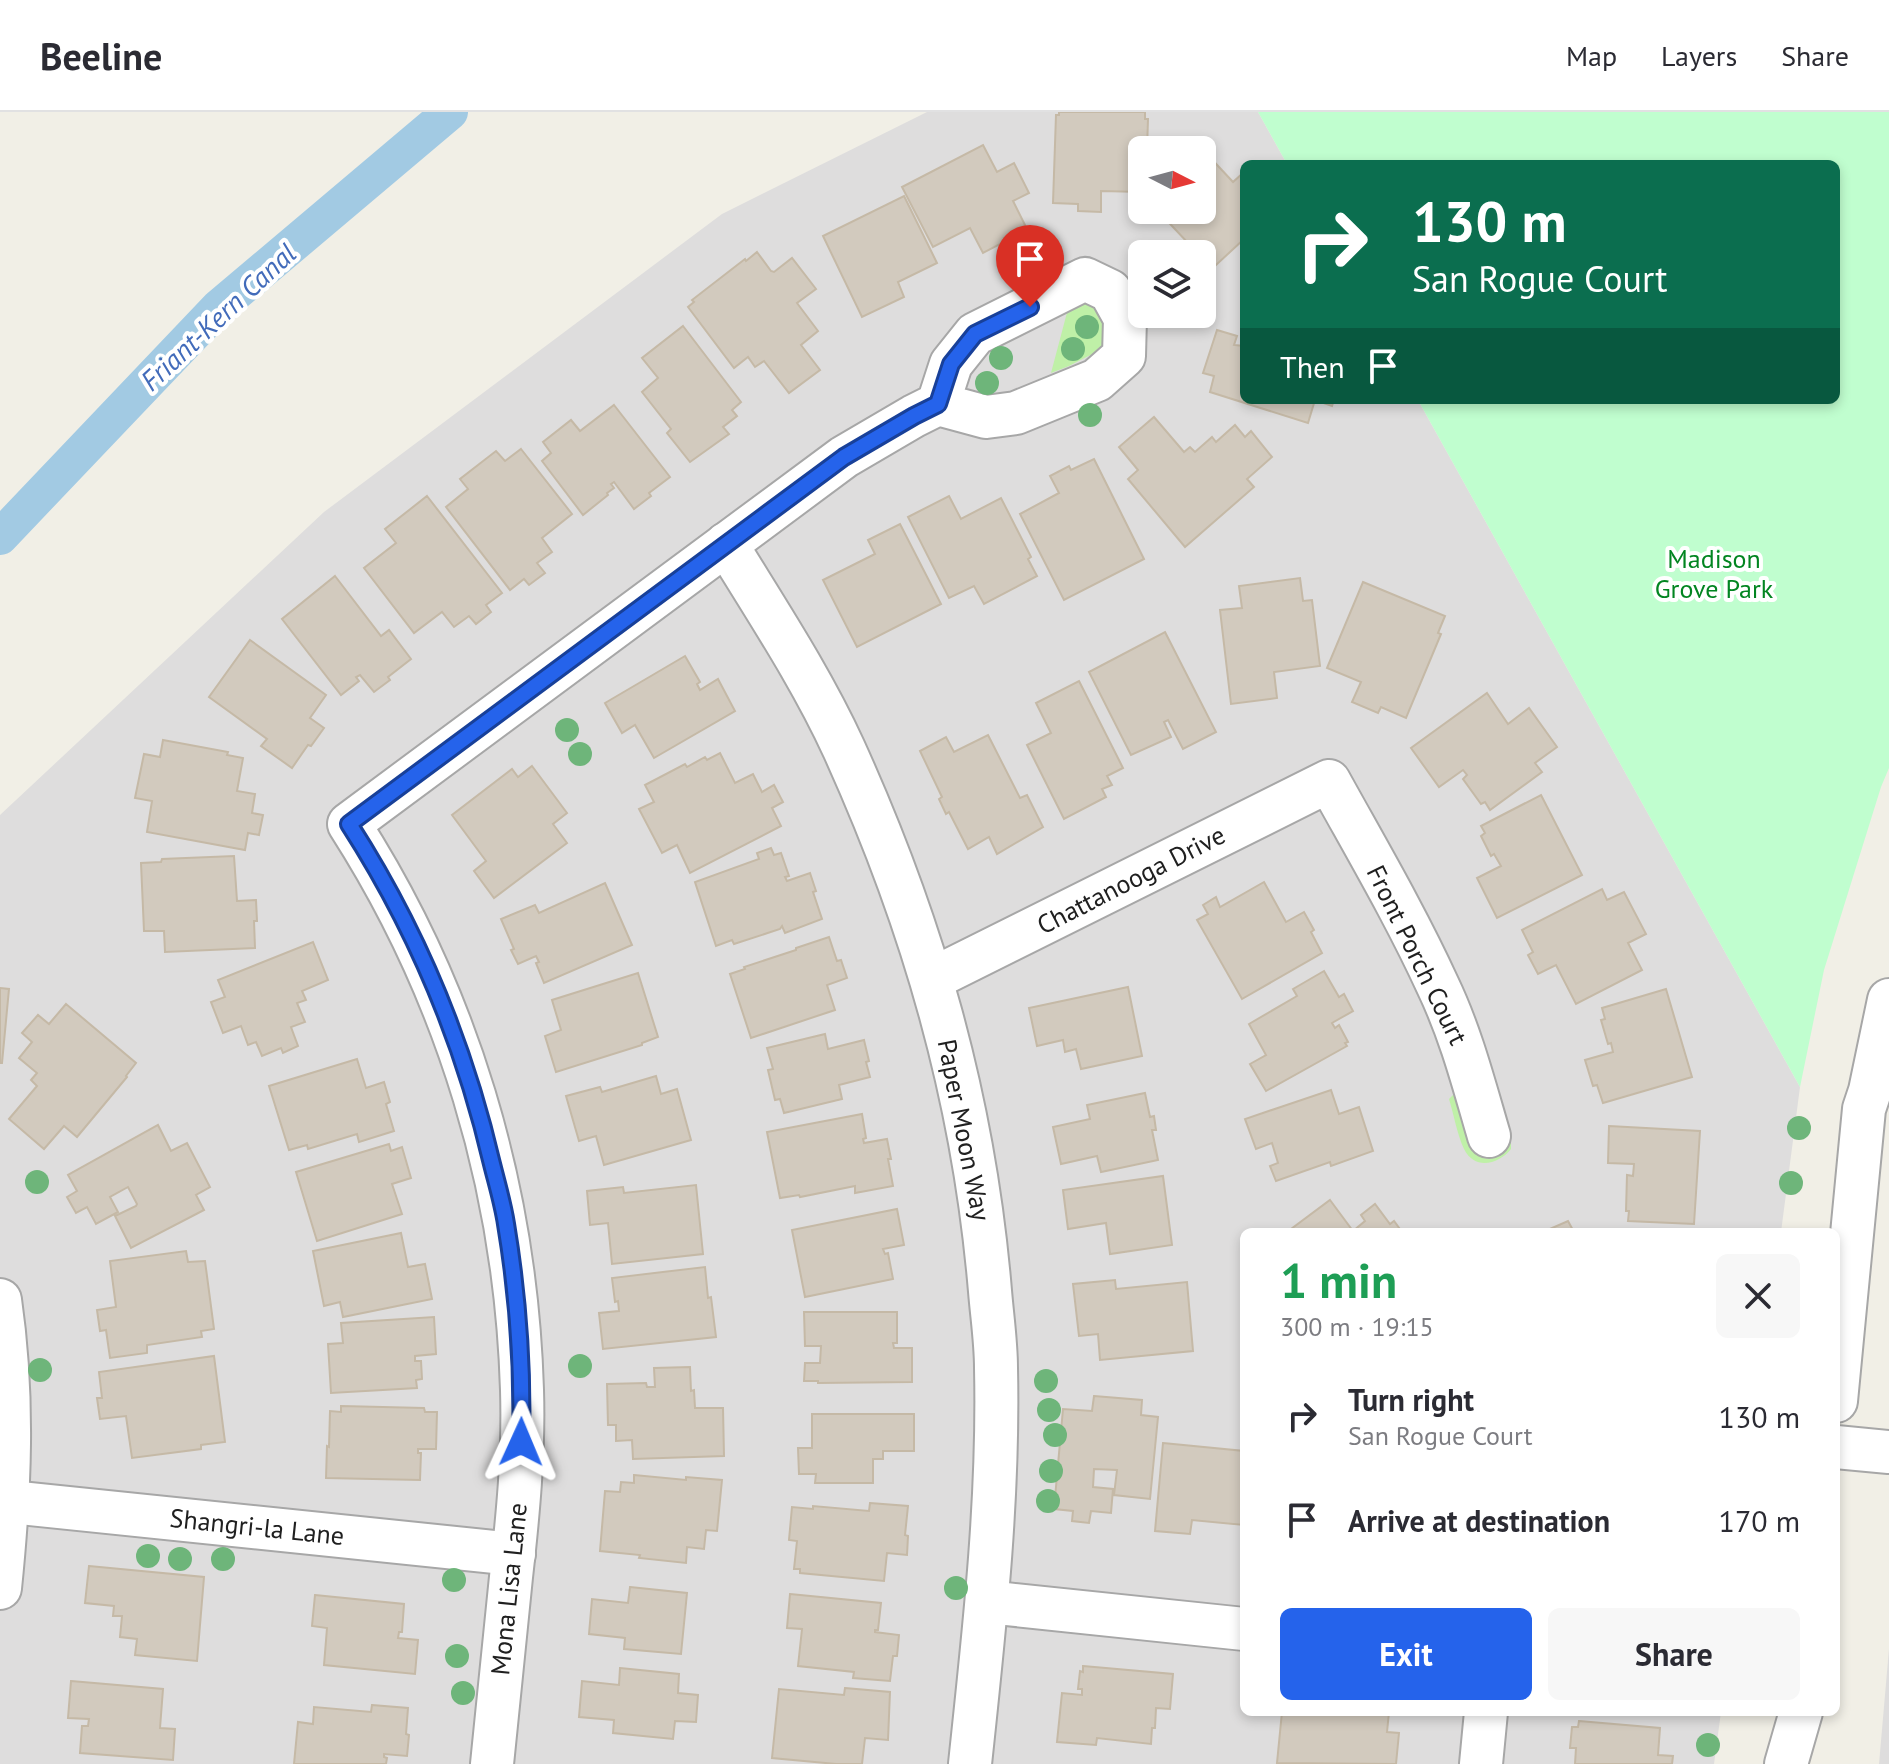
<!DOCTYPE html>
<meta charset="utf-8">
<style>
:root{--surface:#fff;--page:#f7f7f7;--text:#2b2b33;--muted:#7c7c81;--line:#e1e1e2;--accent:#2563eb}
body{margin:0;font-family:"PT Sans",sans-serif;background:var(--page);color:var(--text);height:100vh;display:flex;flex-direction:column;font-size:30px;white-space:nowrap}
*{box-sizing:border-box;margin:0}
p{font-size:26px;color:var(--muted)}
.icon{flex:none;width:44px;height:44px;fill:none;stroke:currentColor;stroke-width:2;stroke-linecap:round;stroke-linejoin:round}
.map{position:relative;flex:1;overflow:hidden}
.panel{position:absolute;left:1240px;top:1116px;width:600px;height:488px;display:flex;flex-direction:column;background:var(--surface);border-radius:12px;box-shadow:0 4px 12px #0003}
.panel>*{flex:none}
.top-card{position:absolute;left:1240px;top:48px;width:600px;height:244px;border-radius:12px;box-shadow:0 4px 12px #0003;background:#0b6e4f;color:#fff;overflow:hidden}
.needle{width:52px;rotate:96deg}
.buttons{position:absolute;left:1128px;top:24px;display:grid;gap:16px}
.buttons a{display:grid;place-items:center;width:88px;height:88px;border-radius:12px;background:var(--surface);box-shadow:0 4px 12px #0003;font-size:40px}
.pin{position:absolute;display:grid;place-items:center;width:68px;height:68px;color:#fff;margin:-82px -34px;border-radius:50% 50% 50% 0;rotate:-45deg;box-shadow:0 0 8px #0007}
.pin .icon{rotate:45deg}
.me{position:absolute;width:88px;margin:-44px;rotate:1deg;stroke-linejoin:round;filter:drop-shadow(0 0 6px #0008)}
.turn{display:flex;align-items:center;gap:28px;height:168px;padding:0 40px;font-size:36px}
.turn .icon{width:104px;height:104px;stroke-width:2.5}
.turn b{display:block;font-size:56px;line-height:68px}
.then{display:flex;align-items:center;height:76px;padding:0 40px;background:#0003;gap:16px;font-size:30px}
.round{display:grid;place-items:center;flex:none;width:84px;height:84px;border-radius:12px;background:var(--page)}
.overview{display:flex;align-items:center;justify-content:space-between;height:136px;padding:0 40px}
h1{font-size:48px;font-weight:800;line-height:60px;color:#1e9e55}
.primary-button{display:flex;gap:16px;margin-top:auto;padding:16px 40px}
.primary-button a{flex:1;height:92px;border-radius:12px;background:var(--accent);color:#fff;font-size:32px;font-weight:800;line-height:92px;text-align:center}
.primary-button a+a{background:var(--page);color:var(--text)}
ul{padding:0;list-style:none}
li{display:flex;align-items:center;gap:24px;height:104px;padding:0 40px}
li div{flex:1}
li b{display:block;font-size:30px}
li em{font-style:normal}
header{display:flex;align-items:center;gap:48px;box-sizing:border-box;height:112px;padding:0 40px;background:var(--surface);border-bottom:2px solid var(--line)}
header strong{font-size:38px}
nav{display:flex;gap:44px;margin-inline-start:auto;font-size:28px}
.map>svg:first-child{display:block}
</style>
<header>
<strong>Beeline</strong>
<nav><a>Map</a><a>Layers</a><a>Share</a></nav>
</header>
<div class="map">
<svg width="1889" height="1652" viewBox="0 0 1889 1652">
<rect width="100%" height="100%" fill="#f1efe6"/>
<g fill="#dedddd" fill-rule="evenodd">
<path d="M927 0H1258L1287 52H1244V288H1418L1800 975 1781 1120H1244V1600H1721L1714 1652H0V703L324 400 722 102ZM1142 38H1202V98H1142ZM1142 142H1202V202H1142Z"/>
<polygon points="1889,1537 1889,1652 1879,1652"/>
</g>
<g fill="#bff0a7">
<polygon points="1082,190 1096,194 1109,208 1104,236 1069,254 1051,261 1069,193"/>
<path d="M1453 983 1507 1016 1511 1022V1037C1499 1052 1475 1059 1464 1037 1457 1022 1454 1003 1449 987Z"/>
</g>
<polygon fill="#c0fecf" points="1258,0 1889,0 1889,656 1881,675 1824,858 1800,975 1418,288 1836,288 1836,52 1287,52"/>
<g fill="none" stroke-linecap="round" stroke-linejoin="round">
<polyline stroke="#a2cae3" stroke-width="36" points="0,425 219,195 450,0"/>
</g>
<g fill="#d2cabe" stroke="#c5b9a6" stroke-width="2">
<polygon points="1059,0 1145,0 1145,7 1148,7 1147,38 1142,38 1142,80 1101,79 1101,100 1078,99 1078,92 1053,91 1056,3 1059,3"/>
<polygon points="983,33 997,60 1014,51 1029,81 1013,89 1026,115 1004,126 1006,129 983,141 970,116 933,135 902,75"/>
<polygon points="1205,40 1233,70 1244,60 1244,127 1202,166 1202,142 1179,142 1189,132 1157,98 1202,98 1202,43"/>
<polygon points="904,84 937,151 898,170 904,185 862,205 823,124"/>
<polygon points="757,140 771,159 774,160 792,146 816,177 797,191 818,219 801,233 820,258 789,281 764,249 755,255 748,245 734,256 688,195 694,190 692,188 745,147 746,149"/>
<polygon points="683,214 741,290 732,298 737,304 723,315 729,322 690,350 667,321 671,317 642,280 658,266 642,246"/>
<polygon points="1217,218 1237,224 1234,233 1244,234 1244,288 1334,288 1332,294 1315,288 1308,311 1210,280 1214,264 1203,261"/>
<polygon points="614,293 670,365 649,381 651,384 634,397 614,370 611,372 614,376 607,381 608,383 583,403 542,349 551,341 543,330 571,308 580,319"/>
<polygon points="1154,305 1184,340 1190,335 1195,340 1212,325 1216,330 1235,313 1245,325 1251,319 1272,345 1247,367 1254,375 1185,435 1128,367 1138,358 1119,335"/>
<polygon points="521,337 572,402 542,426 552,440 537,451 545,461 529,473 524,467 510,478 446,395 468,377 460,367 496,339 505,349"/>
<polygon points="1094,347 1144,447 1064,488 1020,402 1059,381 1050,364 1069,354 1071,358"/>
<polygon points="427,384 502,481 486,493 491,500 476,512 469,504 454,515 442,500 414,521 364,456 396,431 385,417"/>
<polygon points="949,384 961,407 1001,386 1031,445 1028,447 1037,464 984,492 974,474 949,486 908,405"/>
<polygon points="900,412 941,492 857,535 823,468 875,442 868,428"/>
<polygon points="335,464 381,524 389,518 411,547 388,565 390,568 374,580 360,563 356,565 359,569 341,583 282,507"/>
<polygon points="1300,466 1303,489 1312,488 1320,554 1274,560 1277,586 1231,592 1220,498 1242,496 1239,474"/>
<polygon points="1363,470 1445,504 1438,521 1441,522 1406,606 1381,595 1378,601 1352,590 1361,570 1327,556"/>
<polygon points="1165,520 1216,620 1183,637 1168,608 1164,610 1171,625 1131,643 1089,560"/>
<polygon points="250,528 326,583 310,606 324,616 311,634 308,633 292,656 261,634 267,627 209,585"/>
<polygon points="685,544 700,570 697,572 700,578 718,567 735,599 654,646 635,613 622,621 605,591"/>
<polygon points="1079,569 1123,656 1107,664 1112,673 1102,677 1106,685 1064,707 1027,633 1051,621 1036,591"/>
<polygon points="1487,581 1508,612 1529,596 1557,635 1535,651 1542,660 1490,698 1485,690 1481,692 1463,667 1467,663 1463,658 1439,675 1411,636"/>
<polygon points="988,623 1020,686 1027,683 1043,715 997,742 989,725 968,737 949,700 946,702 939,687 942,685 920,639 946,625 954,640"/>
<polygon points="163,628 228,640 227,643 243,646 237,679 255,682 252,701 263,703 259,723 248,721 245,738 147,720 152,689 135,686 144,642 160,645"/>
<polygon points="720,641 735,671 753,662 762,680 774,673 783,690 772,696 781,714 690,761 677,733 662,741 639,697 654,690 645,673 685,652 687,655 705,645 707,648"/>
<polygon points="532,654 567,701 553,712 567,731 494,786 474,759 486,749 452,703 512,657 518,665"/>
<polygon points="1541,683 1582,763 1497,806 1477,766 1501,754 1494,742 1491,744 1481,724 1485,721 1481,714"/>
<polygon points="771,736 774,743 781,741 789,764 785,765 787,769 810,761 816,779 813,780 822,807 785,821 782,814 780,817 734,832 732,828 716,834 695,770 759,747 757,741"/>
<polygon points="234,744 237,789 256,788 257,809 254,809 255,836 165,840 164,819 144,819 141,751 161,750 162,747"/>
<polygon points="1264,770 1286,810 1304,800 1314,818 1311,820 1322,841 1242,887 1197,808 1208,802 1203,793 1216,785 1220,795"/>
<polygon points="605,771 632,833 544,871 536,851 539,850 536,844 518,852 511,838 514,837 501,807 535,793 539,801"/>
<polygon points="1602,777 1607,788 1624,780 1646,822 1628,831 1642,858 1576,892 1556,853 1538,862 1528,843 1533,840 1522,818"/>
<polygon points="829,825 837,849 841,848 847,866 827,873 835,898 751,926 730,862 745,857 744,855 796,838 796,836"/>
<polygon points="313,830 328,868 302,879 306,888 297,891 305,910 291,915 298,934 283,941 281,936 262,944 256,930 248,933 241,914 223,921 211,890 225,885 218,868"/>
<polygon points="1324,859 1339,885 1344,882 1353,899 1332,911 1335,916 1339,913 1348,930 1345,931 1347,934 1266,979 1250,952 1266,943 1249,912 1297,884 1293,877"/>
<polygon points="638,861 658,925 642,931 642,933 556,960 545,924 561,918 552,888"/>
<polygon points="1128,875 1142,944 1081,957 1076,937 1065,940 1063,928 1037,934 1029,896"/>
<polygon points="0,876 9,877 2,951 0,951"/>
<polygon points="1666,877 1692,965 1603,991 1597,973 1593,974 1585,948 1613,940 1611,931 1608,932 1601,908 1605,907 1602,896"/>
<polygon points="66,892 136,951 126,964 127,965 77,1025 64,1014 44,1037 9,1007 37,974 31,968 37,961 19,946 32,930 22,921 38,903 49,912"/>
<polygon points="825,922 828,937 864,928 869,949 866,950 870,965 839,973 842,987 784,1001 780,987 775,988 768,958 773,957 767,936"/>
<polygon points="357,947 366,976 384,970 390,990 386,992 394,1019 359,1030 357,1022 308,1037 307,1033 289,1038 269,974"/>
<polygon points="656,964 661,982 677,977 691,1028 604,1053 596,1024 579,1029 566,984 600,975 602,980"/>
<polygon points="1331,978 1339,1002 1359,995 1373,1039 1331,1054 1330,1050 1276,1069 1270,1054 1278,1051 1272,1031 1256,1037 1245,1007"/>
<polygon points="1145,981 1150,1005 1154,1004 1156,1018 1152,1018 1158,1048 1101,1060 1097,1044 1061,1052 1053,1015 1090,1007 1087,993"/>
<polygon points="862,1002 866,1026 863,1027 864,1031 887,1027 891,1047 888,1047 893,1074 855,1081 855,1074 800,1085 799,1083 780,1086 767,1020"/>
<polygon points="158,1013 171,1039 187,1031 210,1075 196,1083 204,1098 131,1136 115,1104 136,1094 137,1092 128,1075 110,1085 118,1100 96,1112 87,1095 76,1101 67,1085 77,1079 68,1063"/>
<polygon points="1609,1014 1700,1019 1694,1112 1628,1109 1629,1099 1626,1099 1627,1063 1633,1064 1634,1052 1608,1051"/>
<polygon points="389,1032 391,1039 402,1035 411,1066 392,1072 402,1102 317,1129 296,1060"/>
<polygon points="1163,1064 1172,1133 1110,1142 1106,1111 1068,1117 1063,1078"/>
<polygon points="696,1073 703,1142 612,1152 608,1111 590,1113 587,1079 623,1075 624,1081"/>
<polygon points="1330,1088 1353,1119 1365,1109 1361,1103 1375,1092 1390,1112 1394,1109 1402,1120 1287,1120"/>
<polygon points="897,1097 904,1133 883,1137 885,1142 888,1141 893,1167 805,1185 792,1118"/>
<polygon points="1568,1109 1574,1120 1543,1120"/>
<polygon points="401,1121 408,1155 425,1152 432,1187 343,1205 340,1190 324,1194 313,1139"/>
<polygon points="186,1139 188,1150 205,1149 214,1217 201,1219 202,1225 147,1233 147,1241 110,1246 106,1218 100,1219 97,1198 116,1195 110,1149"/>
<polygon points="705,1155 708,1186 711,1185 716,1225 603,1237 599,1201 619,1199 618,1189 615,1190 612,1166"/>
<polygon points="1115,1168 1116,1177 1187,1170 1193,1239 1100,1248 1098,1222 1079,1224 1073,1172"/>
<polygon points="804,1200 897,1200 897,1231 893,1231 894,1236 912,1236 912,1270 818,1271 818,1269 804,1269 805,1251 820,1251 821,1234 805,1234"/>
<polygon points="434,1205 436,1242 415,1244 415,1249 421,1249 422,1267 416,1268 417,1276 331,1281 328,1232 343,1231 341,1211"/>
<polygon points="214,1244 225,1330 201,1333 201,1337 132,1346 126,1304 100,1307 97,1286 102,1286 99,1260"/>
<polygon points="690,1255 691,1279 694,1278 695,1296 723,1296 724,1344 633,1347 632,1328 616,1329 616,1313 608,1313 607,1272 646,1271 647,1275 655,1275 654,1256"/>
<polygon points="1094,1284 1142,1288 1141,1303 1158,1305 1150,1387 1114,1383 1117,1358 1094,1357 1093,1375 1113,1377 1111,1401 1091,1399 1089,1411 1072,1409 1073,1399 1054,1397 1063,1297 1092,1299"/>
<polygon points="341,1294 424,1296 425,1300 437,1300 436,1337 418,1337 418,1341 421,1341 420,1368 326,1366 327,1334 329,1335 330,1299 341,1300"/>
<polygon points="812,1302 914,1302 914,1339 883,1339 883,1347 873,1347 873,1371 815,1371 816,1362 799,1362 798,1336 812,1336"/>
<polygon points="1163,1331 1244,1339 1244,1413 1192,1408 1190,1422 1155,1419"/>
<polygon points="634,1363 686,1368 686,1365 722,1368 717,1419 706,1418 704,1437 687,1435 686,1451 639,1446 640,1443 600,1439 605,1379 620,1380 621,1370 634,1371"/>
<polygon points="870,1391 908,1394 905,1423 908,1424 907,1443 887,1441 884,1469 800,1461 800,1457 794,1457 797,1429 789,1428 792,1395 813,1397 813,1394 869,1399"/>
<polygon points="89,1454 204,1465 197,1549 135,1543 137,1527 120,1525 122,1504 113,1504 114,1494 85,1491"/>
<polygon points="630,1475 687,1481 681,1542 624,1537 625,1526 589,1522 592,1487 628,1491"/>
<polygon points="790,1482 881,1491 878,1518 875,1518 875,1520 899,1523 897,1544 893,1544 890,1569 853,1566 854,1560 798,1554 802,1517 787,1516"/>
<polygon points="315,1483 404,1492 402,1520 399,1520 398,1526 418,1528 415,1562 324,1553 327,1516 312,1514"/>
<polygon points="1083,1554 1173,1562 1170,1597 1156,1596 1155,1616 1152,1616 1151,1632 1097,1626 1096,1633 1057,1630 1062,1581 1082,1583 1082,1577 1078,1577 1080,1559 1083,1560"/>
<polygon points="620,1556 679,1562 678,1581 698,1583 696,1610 675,1609 673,1627 613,1621 614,1608 579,1605 582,1569 619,1573"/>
<polygon points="71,1569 163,1577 160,1616 175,1617 173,1648 80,1641 82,1614 88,1614 89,1607 68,1606"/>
<polygon points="845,1576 890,1580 888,1628 865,1626 862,1652 836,1652 772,1646 779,1577 844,1583"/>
<polygon points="372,1593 408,1596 406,1622 409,1623 407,1644 384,1642 384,1645 387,1646 386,1652 294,1652 298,1610 313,1612 314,1595 371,1600"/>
<polygon points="1282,1600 1389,1600 1387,1620 1399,1621 1396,1652 1277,1651"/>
<polygon points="1579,1609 1660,1616 1658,1643 1673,1644 1672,1652 1575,1652 1576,1636 1570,1636 1572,1615 1578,1615"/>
</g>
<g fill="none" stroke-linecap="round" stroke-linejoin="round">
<g stroke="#a7a7a7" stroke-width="46">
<g id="minor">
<path d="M726 432C767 499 811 565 844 637 923 811 974 988 990 1179 992 1204 996 1230 996 1256 999 1389 984 1520 970 1652"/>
<path d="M932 867 1329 669C1366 736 1406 804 1438 874 1461 922 1474 973 1489 1024"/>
<path d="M0 1188C14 1284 10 1379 0 1476"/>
<polyline points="1836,1289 1864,997 1870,979 1889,888"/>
<polyline points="1836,1335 1889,1340"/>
<polyline points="0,1389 514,1442"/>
<polyline points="987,1490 1244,1517"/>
<path d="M492 1652C498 1590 505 1528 511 1465 518 1403 524 1340 522 1278 516 1077 458 882 349 712L844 345 914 304 938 292 951 252 975 222 1085 167 1110 179 1125 206 1124 244 1097 268 1016 301 986 305 938 292"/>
<polyline points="1481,1652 1486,1600"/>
<polyline points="1786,1652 1801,1600"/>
</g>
</g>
<use href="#minor" stroke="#fff" stroke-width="42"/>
</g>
<g fill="#6eb57a">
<circle cx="1087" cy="215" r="12"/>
<circle cx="1073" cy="237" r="12"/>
<circle cx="1001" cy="246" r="12"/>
<circle cx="987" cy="271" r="12"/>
<circle cx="1090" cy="303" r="12"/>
<circle cx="567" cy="618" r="12"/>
<circle cx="580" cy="642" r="12"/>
<circle cx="1799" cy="1016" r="12"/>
<circle cx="37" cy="1070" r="12"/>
<circle cx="1791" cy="1071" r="12"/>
<circle cx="580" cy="1254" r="12"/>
<circle cx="40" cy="1258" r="12"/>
<circle cx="1046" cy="1269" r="12"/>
<circle cx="1049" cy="1298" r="12"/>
<circle cx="1055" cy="1323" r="12"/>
<circle cx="1051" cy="1359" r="12"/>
<circle cx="1048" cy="1389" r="12"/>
<circle cx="148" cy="1444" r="12"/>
<circle cx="180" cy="1447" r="12"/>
<circle cx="223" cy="1447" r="12"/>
<circle cx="454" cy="1468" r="12"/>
<circle cx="956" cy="1476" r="12"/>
<circle cx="457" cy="1544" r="12"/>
<circle cx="463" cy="1581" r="12"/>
<circle cx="1708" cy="1633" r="12"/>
</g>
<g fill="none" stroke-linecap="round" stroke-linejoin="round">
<g stroke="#184099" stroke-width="20">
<path id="route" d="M521 1330C523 1257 518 1184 506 1112 503 1092 497 1072 492 1052 464 932 416 816 349 712L844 345 914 304 938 292 951 252 975 222 1030 195"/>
</g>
<use href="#route" stroke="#2563eb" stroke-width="14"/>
</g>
<g text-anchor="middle" stroke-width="8" stroke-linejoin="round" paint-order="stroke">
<g font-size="26" fill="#028521" stroke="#fff">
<text x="1714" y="456">Madison<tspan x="1714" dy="30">Grove Park</tspan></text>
</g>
<g font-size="26" fill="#202020" stroke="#fff">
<text transform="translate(1131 768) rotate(-27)" y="9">Chattanooga Drive</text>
<text transform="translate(1417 843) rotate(64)" y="9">Front Porch Court</text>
<text transform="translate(964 1018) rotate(79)" y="9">Paper Moon Way</text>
<text transform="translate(257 1415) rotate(6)" y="9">Shangri-la Lane</text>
<text transform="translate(509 1477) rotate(-84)" y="9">Mona Lisa Lane</text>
</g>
<g font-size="28" font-style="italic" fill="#426bba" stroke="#fff">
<text transform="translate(218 205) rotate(-43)" y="10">Friant-Kern Canal</text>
</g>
</g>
</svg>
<div class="buttons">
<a><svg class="needle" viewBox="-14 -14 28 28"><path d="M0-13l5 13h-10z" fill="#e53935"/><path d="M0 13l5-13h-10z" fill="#7c7c81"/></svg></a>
<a><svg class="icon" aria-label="layers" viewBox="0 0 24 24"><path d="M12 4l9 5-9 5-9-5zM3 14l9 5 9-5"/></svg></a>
</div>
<div class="pin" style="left:1030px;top:195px;background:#d93025"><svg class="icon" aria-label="arrive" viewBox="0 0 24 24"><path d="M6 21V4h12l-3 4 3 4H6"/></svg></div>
<svg class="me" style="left:521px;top:1330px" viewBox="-20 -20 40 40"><path d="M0-17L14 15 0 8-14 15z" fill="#2563eb" stroke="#fff" stroke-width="4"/></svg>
<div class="top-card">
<div class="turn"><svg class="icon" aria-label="right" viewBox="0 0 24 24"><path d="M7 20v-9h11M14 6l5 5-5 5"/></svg><div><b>130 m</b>San Rogue Court</div></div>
<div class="then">Then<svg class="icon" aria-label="arrive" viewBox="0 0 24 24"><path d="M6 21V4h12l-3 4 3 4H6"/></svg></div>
</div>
<section class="panel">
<div class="overview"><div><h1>1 min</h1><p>300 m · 19:15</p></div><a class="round"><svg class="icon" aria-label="close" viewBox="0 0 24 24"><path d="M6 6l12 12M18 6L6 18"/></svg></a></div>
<ul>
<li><svg class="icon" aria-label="right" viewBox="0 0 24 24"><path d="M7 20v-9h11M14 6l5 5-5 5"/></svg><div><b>Turn right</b><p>San Rogue Court</p></div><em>130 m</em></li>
<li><svg class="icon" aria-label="arrive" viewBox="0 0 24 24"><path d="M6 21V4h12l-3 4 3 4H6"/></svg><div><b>Arrive at destination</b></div><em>170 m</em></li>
</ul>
<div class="primary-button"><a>Exit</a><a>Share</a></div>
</section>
</div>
